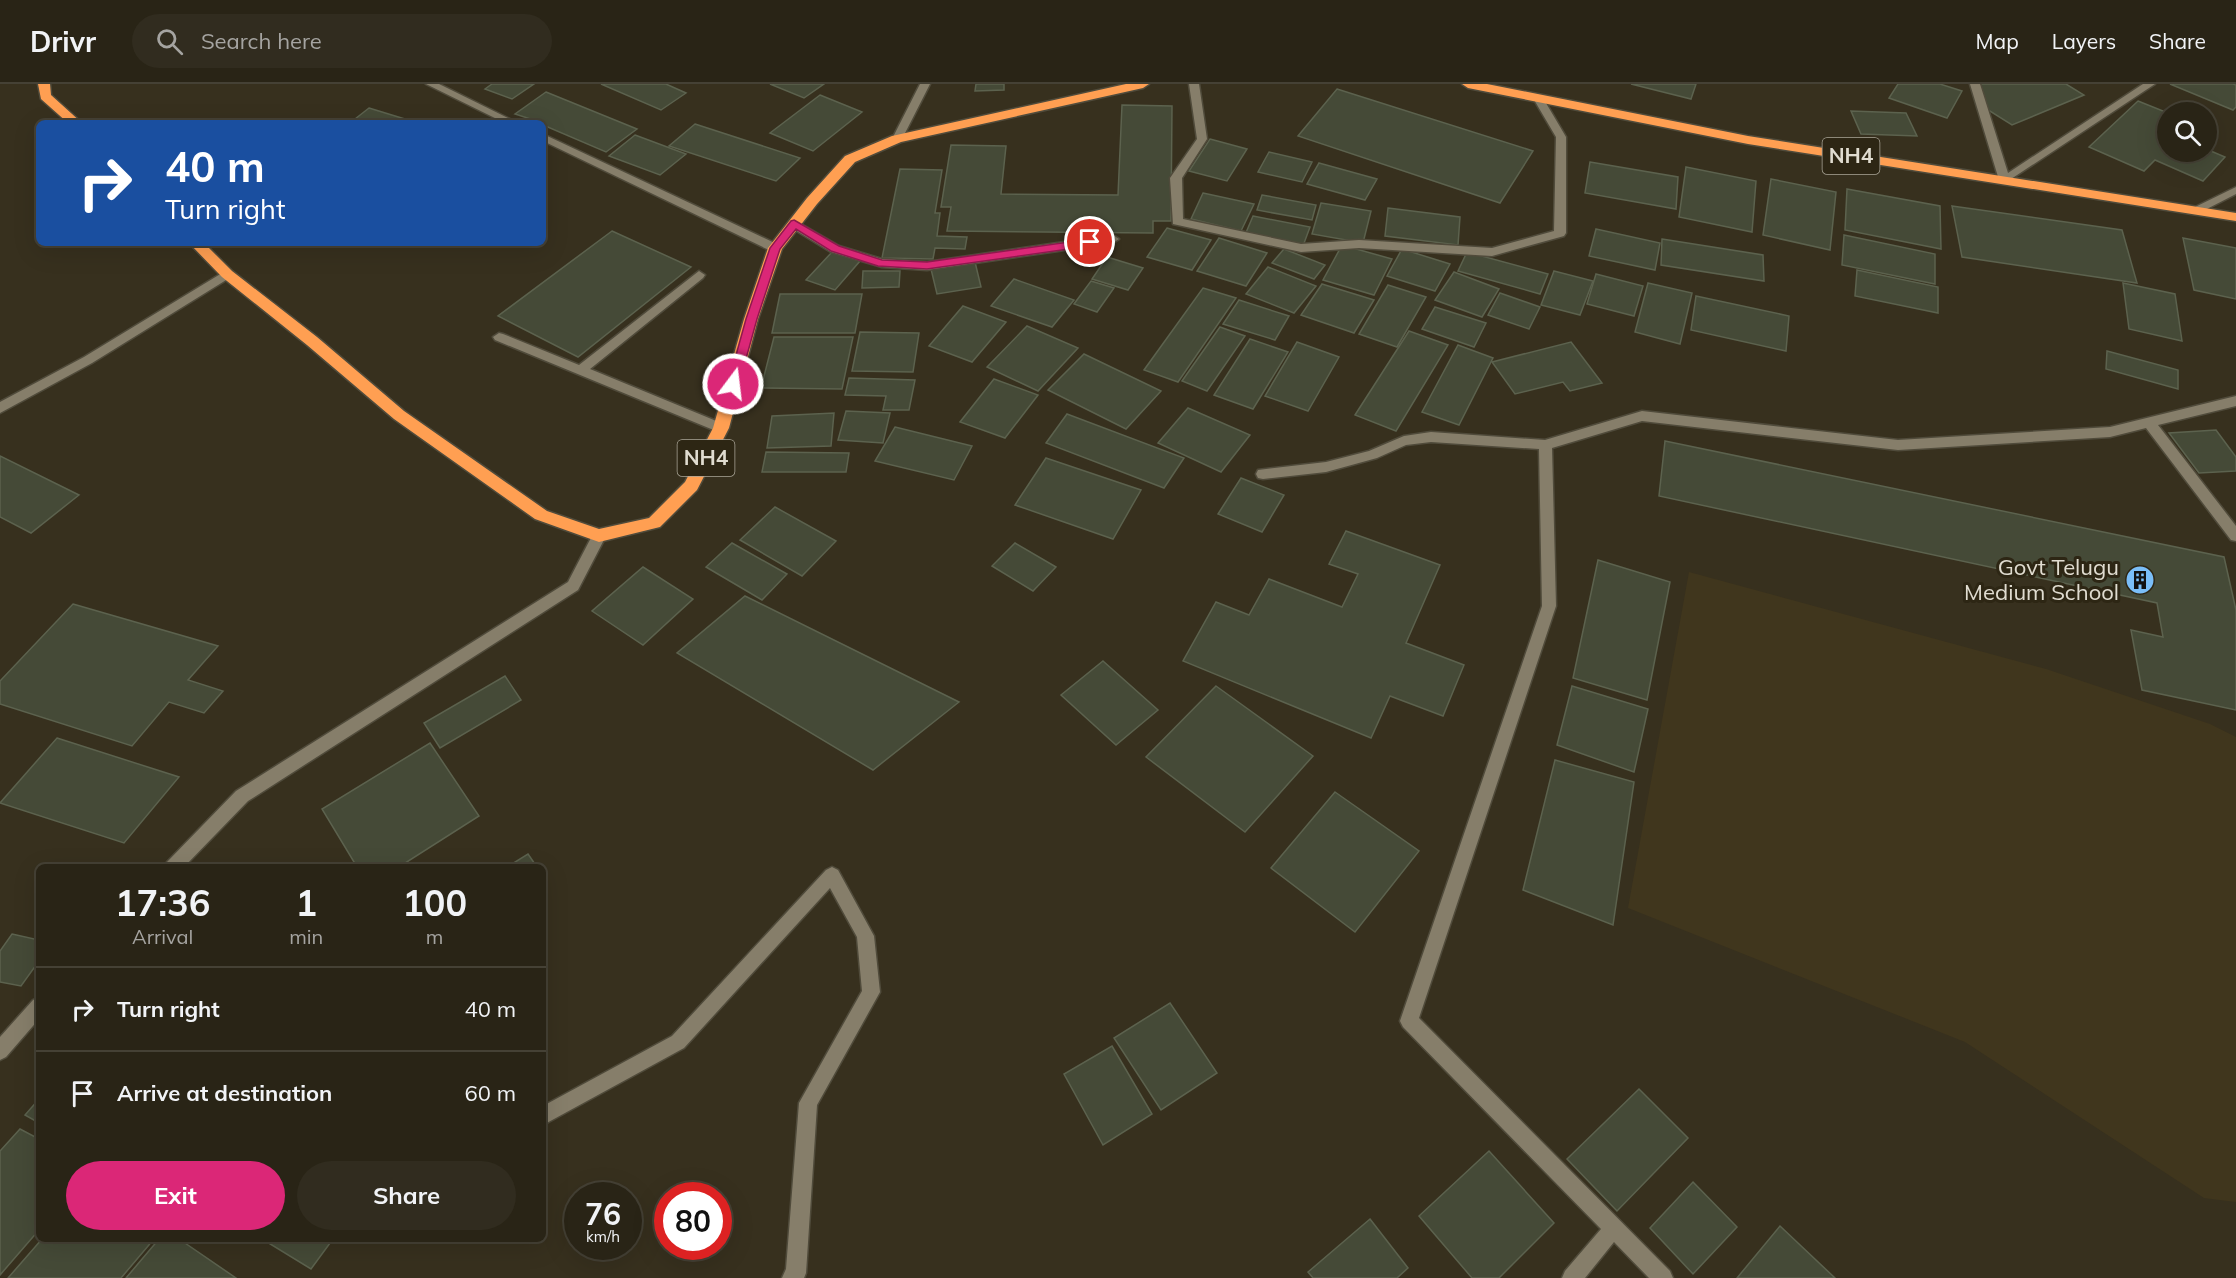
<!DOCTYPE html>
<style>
:root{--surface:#292416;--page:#312c1f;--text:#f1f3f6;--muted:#a5a4a1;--line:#454135;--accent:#db2777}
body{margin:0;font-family:Mulish,sans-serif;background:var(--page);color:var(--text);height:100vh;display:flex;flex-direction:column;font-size:22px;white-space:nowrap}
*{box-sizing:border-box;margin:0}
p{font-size:20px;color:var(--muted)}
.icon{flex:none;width:33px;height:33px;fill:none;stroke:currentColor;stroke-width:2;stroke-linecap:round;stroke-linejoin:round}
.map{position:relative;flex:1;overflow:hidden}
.side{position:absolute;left:36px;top:780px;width:510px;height:378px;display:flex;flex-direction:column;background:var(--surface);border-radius:9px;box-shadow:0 6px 24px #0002,0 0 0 2px var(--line)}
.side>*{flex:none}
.top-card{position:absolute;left:36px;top:36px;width:510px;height:126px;border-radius:9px;box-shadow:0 6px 24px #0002,0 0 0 2px var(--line);background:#1a4fa0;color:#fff;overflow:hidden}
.tools{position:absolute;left:2157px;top:18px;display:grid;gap:12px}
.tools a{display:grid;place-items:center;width:60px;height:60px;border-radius:50%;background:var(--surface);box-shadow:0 6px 24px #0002,0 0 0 2px var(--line);font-size:30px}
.speed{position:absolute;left:564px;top:1098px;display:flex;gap:12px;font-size:30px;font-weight:700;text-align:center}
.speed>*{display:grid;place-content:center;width:78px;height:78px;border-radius:50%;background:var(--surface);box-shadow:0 6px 24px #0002,0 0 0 2px var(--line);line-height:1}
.speed small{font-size:15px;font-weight:400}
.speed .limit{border:9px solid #d22;background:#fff;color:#111}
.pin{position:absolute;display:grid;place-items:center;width:51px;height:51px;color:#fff;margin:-26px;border:3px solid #fff;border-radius:50%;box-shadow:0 2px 6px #0007}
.me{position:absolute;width:66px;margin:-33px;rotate:15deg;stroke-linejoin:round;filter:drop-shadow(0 0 4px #0008)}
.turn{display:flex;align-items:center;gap:21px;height:126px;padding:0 30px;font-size:27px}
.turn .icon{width:78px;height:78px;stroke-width:2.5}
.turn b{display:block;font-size:42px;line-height:51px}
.eta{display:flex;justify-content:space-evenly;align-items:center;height:102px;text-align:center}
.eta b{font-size:36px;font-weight:700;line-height:42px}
.action{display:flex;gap:12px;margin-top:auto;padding:12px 30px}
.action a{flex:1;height:69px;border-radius:36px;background:var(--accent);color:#fff;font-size:24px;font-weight:700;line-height:69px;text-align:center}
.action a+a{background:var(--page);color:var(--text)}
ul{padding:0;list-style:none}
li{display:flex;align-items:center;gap:18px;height:84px;padding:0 30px;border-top:2px solid var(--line)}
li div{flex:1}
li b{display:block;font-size:22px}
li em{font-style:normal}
header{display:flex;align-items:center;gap:36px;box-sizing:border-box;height:84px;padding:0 30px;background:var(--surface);border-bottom:2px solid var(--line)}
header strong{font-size:28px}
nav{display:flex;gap:33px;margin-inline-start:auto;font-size:21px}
.search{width:420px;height:54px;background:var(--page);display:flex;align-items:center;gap:15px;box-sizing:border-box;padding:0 21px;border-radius:33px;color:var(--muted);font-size:22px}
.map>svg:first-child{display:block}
</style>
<header>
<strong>Drivr</strong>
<div class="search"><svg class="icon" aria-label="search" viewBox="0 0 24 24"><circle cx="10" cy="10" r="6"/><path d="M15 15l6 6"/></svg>Search here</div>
<nav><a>Map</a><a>Layers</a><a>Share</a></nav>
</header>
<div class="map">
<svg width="2236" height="1194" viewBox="0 0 2236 1194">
<rect width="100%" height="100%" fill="#37301e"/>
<polygon fill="#40361d" points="1689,488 2046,585 2210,640 2236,653 2236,1118 2204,1114 1965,958 1628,824"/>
<g fill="#454a37" stroke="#5c624e" stroke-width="1.5">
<polygon points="492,0 534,0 512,15 485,5"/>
<polygon points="601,0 666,0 686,9 661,26"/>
<polygon points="770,0 824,0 804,14"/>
<polygon points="976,0 1004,0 1004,6 975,7"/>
<polygon points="1631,0 1696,0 1691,15"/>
<polygon points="1898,0 1940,0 1962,7 1947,34 1889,14"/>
<polygon points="1978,0 2066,0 2084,11 2012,41 1985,24"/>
<polygon points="2170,0 2233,0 2236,1 2236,23 2233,26"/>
<polygon points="1337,5 1533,67 1500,119 1298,52"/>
<polygon points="546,8 637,45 606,68 543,41 543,39 515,30"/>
<polygon points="820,11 862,28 813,67 770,49"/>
<polygon points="2138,17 2168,29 2168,68 2206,68 2206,65 2225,73 2203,97 2155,76 2144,87 2089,63"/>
<polygon points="1122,21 1172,22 1171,137 1153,137 1153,149 947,147 951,123 941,123 951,61 1006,62 1001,110 1118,111"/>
<polygon points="369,24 418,39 350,39"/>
<polygon points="1851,27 1906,29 1917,52 1861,50"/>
<polygon points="695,40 800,74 776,97 669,62"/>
<polygon points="635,51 686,70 660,91 609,72"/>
<polygon points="1210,55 1247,65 1227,97 1189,87"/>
<polygon points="1269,68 1312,78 1302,98 1258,88"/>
<polygon points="1590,78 1678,93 1676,125 1585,109"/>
<polygon points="1319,79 1377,95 1365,116 1307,100"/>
<polygon points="1686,83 1756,97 1752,148 1679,133"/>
<polygon points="900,85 942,86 935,129 940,129 937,152 967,153 965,165 935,164 933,175 882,174"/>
<polygon points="1771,95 1836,108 1830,166 1763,151"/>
<polygon points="1847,105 1940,122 1941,165 1845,146"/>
<polygon points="1203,109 1254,120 1241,147 1191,135"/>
<polygon points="1262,111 1316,121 1312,136 1257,126"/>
<polygon points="1321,119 1371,127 1363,159 1312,150"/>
<polygon points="1952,122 2122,146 2137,199 1962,173"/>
<polygon points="1388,124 1460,133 1458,161 1385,152"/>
<polygon points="1253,132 1310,143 1303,162 1245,151"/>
<polygon points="1167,144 1211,156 1192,186 1147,173"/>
<polygon points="1596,145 1660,159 1655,186 1589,172"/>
<polygon points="612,147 691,183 578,273 498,232"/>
<polygon points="1844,151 1935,170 1935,200 1842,181"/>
<polygon points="1219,154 1267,169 1246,202 1197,187"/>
<polygon points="2183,154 2236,164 2236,215 2194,206"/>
<polygon points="1662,155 1763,171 1764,197 1661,181"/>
<polygon points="1342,161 1392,175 1374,211 1323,196"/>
<polygon points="1284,165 1325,181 1314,195 1272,179"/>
<polygon points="1402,165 1450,180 1435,207 1387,192"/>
<polygon points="832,168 860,177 835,206 806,196"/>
<polygon points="1467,168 1548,190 1540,210 1458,187"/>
<polygon points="1107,173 1143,184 1128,206 1092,195"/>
<polygon points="975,178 981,203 937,210 931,185"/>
<polygon points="1268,183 1316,202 1294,229 1246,210"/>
<polygon points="1857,186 1938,203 1938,229 1855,212"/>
<polygon points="863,187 900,187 899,203 862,204"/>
<polygon points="1554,187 1593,197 1580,231 1541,221"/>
<polygon points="1454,188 1499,205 1482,233 1435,216"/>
<polygon points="1596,190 1643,202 1634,232 1587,220"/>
<polygon points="1014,195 1074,216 1052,243 991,222"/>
<polygon points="1091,197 1114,204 1097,228 1074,220"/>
<polygon points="1648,199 1692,209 1680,260 1635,248"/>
<polygon points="2123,199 2175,210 2182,257 2129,245"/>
<polygon points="1322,200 1374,216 1354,249 1301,231"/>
<polygon points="1388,201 1426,213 1397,263 1359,250"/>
<polygon points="1203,204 1236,214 1178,298 1144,286"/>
<polygon points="1500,209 1540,223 1529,245 1488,231"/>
<polygon points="780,210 862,210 855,249 772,249"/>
<polygon points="1696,212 1789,232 1786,267 1691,246"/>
<polygon points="1239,216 1289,232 1275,256 1223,240"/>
<polygon points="963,222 1006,238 972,278 929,262"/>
<polygon points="1435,223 1486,239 1474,263 1422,245"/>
<polygon points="1027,242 1078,264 1038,307 987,283"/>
<polygon points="1220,243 1245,252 1207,307 1182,297"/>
<polygon points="1409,247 1448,261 1396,347 1355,331"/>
<polygon points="860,248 919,249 913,288 852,287"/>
<polygon points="774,253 853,253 842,305 761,304"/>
<polygon points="1250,255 1288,268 1253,325 1214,311"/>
<polygon points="1297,258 1339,273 1308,327 1265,312"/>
<polygon points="1571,258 1602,299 1570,307 1563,298 1515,310 1492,278"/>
<polygon points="1458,261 1493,274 1459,341 1422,328"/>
<polygon points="2107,267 2178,286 2178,305 2106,285"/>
<polygon points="1084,270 1161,307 1126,345 1048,306"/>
<polygon points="849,294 915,296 909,326 883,326 886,312 845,311"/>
<polygon points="994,295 1038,311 1005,354 960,338"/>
<polygon points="1188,324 1250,351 1221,388 1158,359"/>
<polygon points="846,327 890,329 883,359 838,356"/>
<polygon points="834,329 831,362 767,364 772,332"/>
<polygon points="1067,330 1184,374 1164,404 1046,359"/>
<polygon points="895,343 972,362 954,396 875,377"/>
<polygon points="2216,346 2236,373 2236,387 2199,389 2169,349"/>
<polygon points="1665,357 2224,473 2236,526 2236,626 2142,606 2131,546 2163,553 2157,519 1659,412"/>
<polygon points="766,368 849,369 846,388 762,388"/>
<polygon points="0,372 79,411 31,449 0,433"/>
<polygon points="1046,374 1141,406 1113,455 1015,421"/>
<polygon points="1241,394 1284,411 1262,448 1218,430"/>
<polygon points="775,423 836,457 802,492 740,456"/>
<polygon points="1346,447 1440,481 1406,559 1464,581 1443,632 1390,612 1371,654 1183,577 1216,518 1249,531 1269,495 1342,523 1358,490 1329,480"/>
<polygon points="732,459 787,490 762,516 706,483"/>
<polygon points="1015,459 1056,483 1033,507 992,482"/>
<polygon points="1598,476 1670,498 1647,616 1573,594"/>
<polygon points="643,483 693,515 643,561 592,527"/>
<polygon points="745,512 959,618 873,686 677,569"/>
<polygon points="73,520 218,562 188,596 223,607 204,629 169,618 132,662 0,620 0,597"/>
<polygon points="1103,577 1158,626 1116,661 1061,611"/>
<polygon points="505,592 521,616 440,664 424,639"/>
<polygon points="1216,602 1313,672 1245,748 1146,673"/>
<polygon points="1572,602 1648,625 1634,688 1557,661"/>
<polygon points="57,654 179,693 124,759 0,719"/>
<polygon points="430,659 479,732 399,783 357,783 322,725"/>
<polygon points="1555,676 1634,698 1613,841 1523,806"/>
<polygon points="1335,708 1419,767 1355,848 1271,784"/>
<polygon points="528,770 537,783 507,783"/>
<polygon points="12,850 39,856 39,877 21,902 0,898 0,867"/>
<polygon points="1170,919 1217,989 1161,1026 1114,954"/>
<polygon points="1112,962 1152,1030 1103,1061 1064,990"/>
<polygon points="1639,1005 1688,1054 1617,1127 1567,1075"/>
<polygon points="39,1015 39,1039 25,1031"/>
<polygon points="20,1045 39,1055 39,1146 0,1191 0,1067"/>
<polygon points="1489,1067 1554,1139 1499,1194 1472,1194 1419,1132"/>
<polygon points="1693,1098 1737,1143 1693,1190 1650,1144"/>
<polygon points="1370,1135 1408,1184 1397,1194 1313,1194 1308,1188"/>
<polygon points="1780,1142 1835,1194 1737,1194"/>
<polygon points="42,1155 154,1155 121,1194 8,1194"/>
<polygon points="159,1155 179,1155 236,1194 126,1194"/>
<polygon points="262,1155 333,1155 311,1185"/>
</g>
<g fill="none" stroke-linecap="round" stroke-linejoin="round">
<g stroke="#504b3b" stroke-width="3">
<g id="lane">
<polygon points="920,0 930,0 902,55 901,57 893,57 892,55"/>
<polygon points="1970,0 1980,0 2008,89 2143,0 2155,0 2005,99 1999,96"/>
<polygon points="699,187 705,191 703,194 590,285 726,341 728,344 726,347 716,347 495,256 493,253 499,249 503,250 579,281"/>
</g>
</g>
<g stroke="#504b3b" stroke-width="3">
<g id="street">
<polygon points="426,0 439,0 518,39 505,39"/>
<polygon points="1189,0 1199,0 1207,55 1182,94 1183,135 1301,160 1359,156 1492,164 1554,147 1556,53 1533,14 1538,11 1543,14 1566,53 1566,149 1564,152 1492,172 1359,164 1301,168 1173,140 1170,94 1197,55"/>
<polygon points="543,50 779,161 781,164 779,167 771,167 543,57"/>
<polygon points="2236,103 2236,110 2199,129 2195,130 2189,126"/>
<polygon points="794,136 839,162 882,175 927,178 1113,151 1119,155 1113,159 927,186 882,183 831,168 790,143 788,140"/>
<polygon points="227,186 231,187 231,193 92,279 0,329 0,318 84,273"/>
<polygon points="2236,312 2236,322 2158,341 2236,442 2236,457 2231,456 2146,344 2110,353 1898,366 1642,337 1552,364 1556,522 1419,934 1670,1187 1673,1194 1649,1194 1614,1158 1585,1194 1562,1194 1565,1187 1601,1145 1403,943 1400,937 1542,522 1539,365 1431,358 1406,361 1377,374 1326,388 1263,395 1258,394 1256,390 1258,386 1326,378 1369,367 1404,352 1431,348 1545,356 1642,327 1898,356 2110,343"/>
<polygon points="599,447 606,452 578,506 248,717 184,783 165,783 167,778 236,707 568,498 594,448"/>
<polygon points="832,783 838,786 874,852 880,908 817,1021 806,1189 804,1194 782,1194 786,1185 799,1019 862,907 857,853 830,804 684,964 543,1041 543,1022 672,952 826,786"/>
<polygon points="39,913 39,935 6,973 0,976 0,953 33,916"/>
</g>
</g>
<g stroke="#504b3b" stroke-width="3">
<g id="highway">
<polygon points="38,0 50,0 51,11 82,39 68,39 41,15"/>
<polygon points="1126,0 1149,0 1143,4 901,58 855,78 817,120 782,165 758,235 729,344 697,406 660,443 599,458 535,435 394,335 307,261 222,193 189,159 204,159 232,187 317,253 404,327 547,427 599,445 649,434 685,398 713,344 744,235 768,164 807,114 845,72 892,52"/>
<polygon points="1462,0 1487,0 1748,52 2236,129 2236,137 1748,60 1468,4"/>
</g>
</g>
<use href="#lane" fill="#867e6a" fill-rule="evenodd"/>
<use href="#street" fill="#867e6a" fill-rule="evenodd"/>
<use href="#highway" fill="#ff9f52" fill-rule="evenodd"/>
</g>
<polygon fill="#db2777" stroke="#8e194d" stroke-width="1.5" points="794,136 839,162 882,176 927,178 1090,155 1095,158 1090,162 927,185 878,182 831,167 796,145 780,165 757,235 739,300 737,303 729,303 728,300 746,235 770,164 791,137"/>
<defs>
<g id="building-disc" transform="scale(1.5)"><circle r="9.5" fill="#7abef8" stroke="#2d2614"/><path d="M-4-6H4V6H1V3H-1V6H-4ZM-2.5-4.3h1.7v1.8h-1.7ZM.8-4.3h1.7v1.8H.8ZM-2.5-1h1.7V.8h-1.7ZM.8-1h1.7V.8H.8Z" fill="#111"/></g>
</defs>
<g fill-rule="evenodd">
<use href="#building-disc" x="2140" y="496"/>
</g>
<g text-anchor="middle" stroke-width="6" stroke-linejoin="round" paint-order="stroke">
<g fill="#2d2614" stroke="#aaa598" stroke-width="1.5">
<rect x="1822.5" y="54" width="57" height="36" rx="4.5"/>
<rect x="677.5" y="356" width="57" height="36" rx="4.5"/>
</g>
<g font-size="21" font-weight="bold" fill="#e0dcd0">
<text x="1851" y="79">NH4</text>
<text x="706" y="381">NH4</text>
</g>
<g font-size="22" fill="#e0dcd0" stroke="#2d2614" text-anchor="end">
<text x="2119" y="491">Govt Telugu<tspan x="2119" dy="25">Medium School</tspan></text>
</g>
</g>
</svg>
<div class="tools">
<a><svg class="icon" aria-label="search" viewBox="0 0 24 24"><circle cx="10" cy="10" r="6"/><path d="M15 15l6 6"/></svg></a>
</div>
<div class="speed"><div>76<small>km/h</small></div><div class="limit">80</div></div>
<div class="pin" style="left:1090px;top:158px;background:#d93025"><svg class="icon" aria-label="arrive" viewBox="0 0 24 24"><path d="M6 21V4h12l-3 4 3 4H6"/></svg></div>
<svg class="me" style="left:733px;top:300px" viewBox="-20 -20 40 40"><circle r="17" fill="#db2777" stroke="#fff" stroke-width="3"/><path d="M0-11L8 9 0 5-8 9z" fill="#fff"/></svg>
<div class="top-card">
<div class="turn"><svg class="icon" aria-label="right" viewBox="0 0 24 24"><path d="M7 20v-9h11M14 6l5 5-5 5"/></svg><div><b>40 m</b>Turn right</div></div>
</div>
<section class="side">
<div class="eta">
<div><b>17:36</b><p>Arrival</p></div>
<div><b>1</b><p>min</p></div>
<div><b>100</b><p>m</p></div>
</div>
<ul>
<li><svg class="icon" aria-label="right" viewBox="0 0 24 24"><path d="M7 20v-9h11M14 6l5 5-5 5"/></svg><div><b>Turn right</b></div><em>40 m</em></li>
<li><svg class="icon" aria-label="arrive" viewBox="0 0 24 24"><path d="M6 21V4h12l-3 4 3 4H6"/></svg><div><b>Arrive at destination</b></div><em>60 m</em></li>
</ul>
<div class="action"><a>Exit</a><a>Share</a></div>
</section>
</div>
